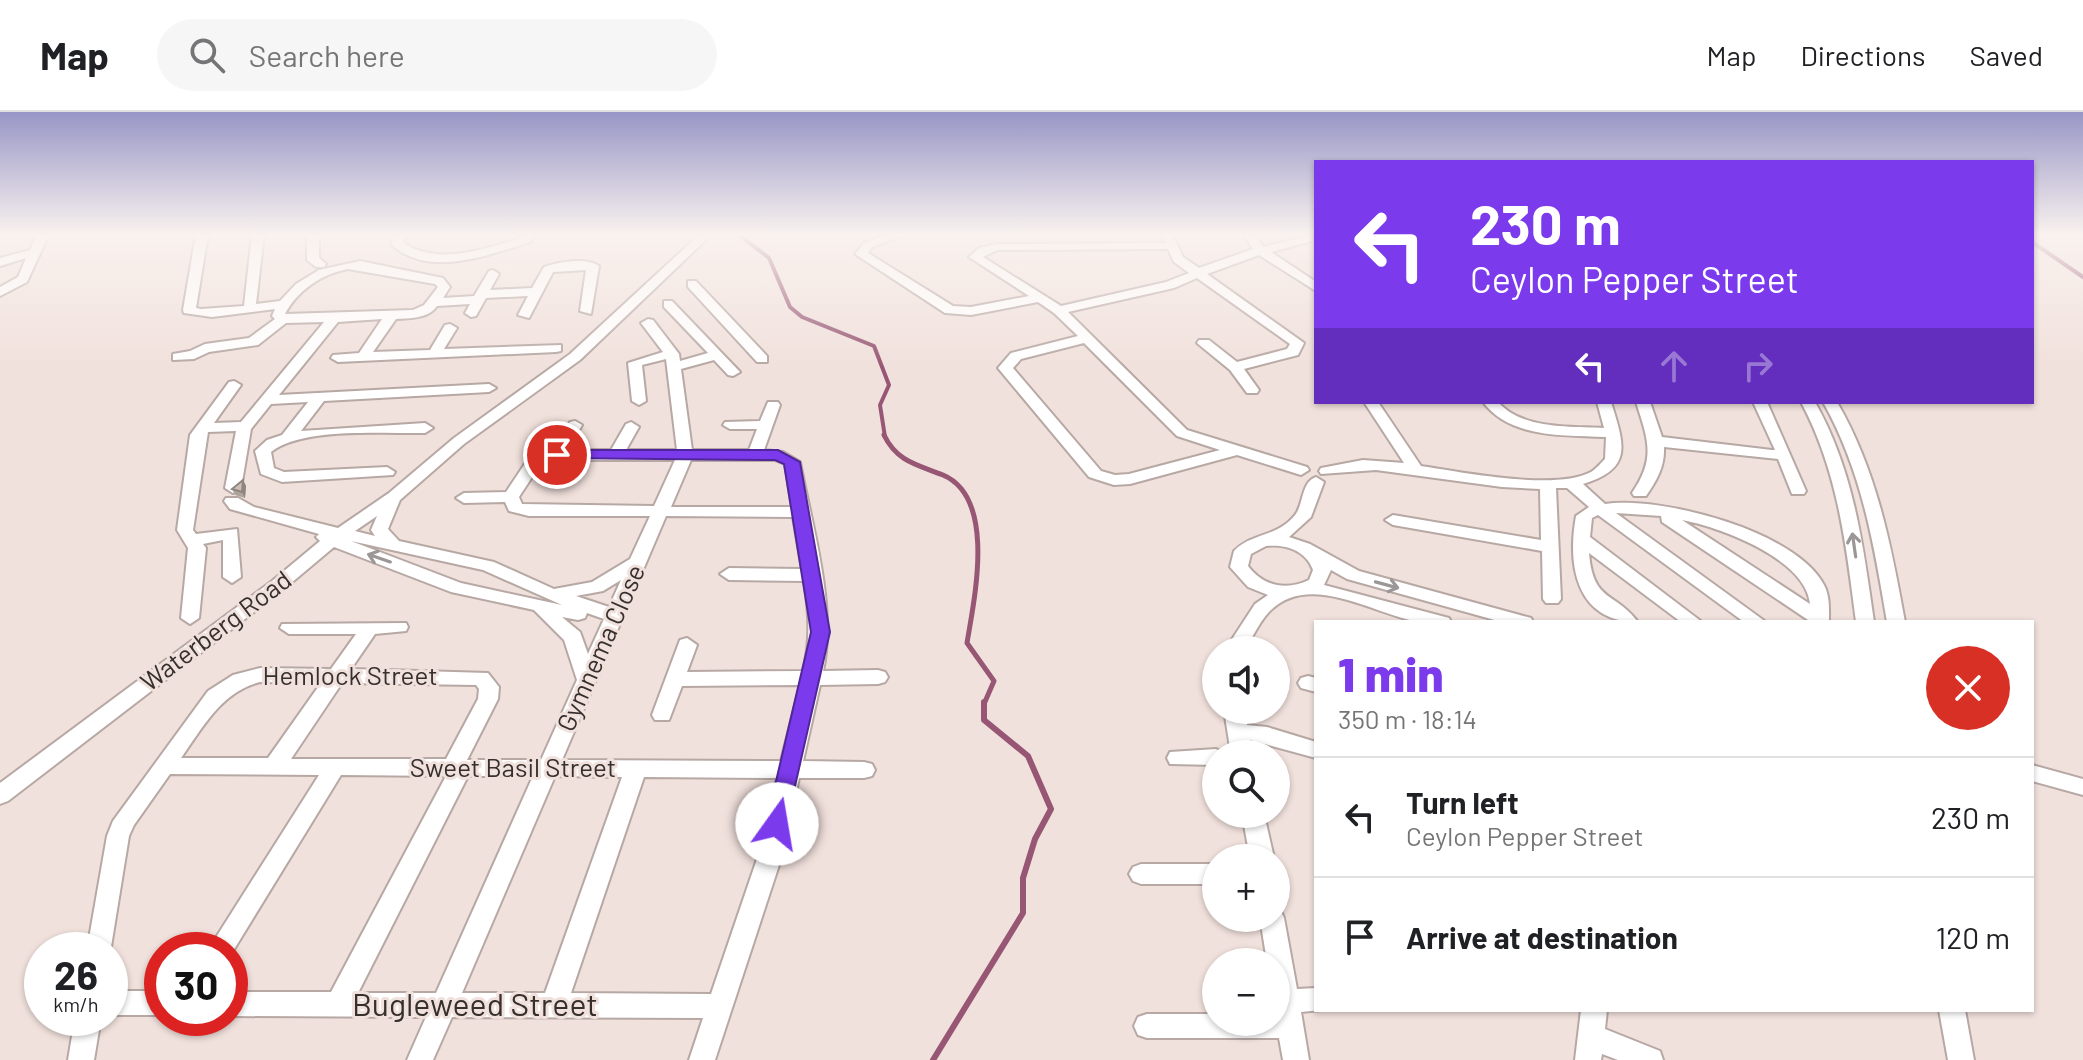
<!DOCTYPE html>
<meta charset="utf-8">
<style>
:root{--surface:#fff;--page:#f6f6f6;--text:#202124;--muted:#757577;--line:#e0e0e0;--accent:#7c3aed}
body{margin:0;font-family:Barlow,sans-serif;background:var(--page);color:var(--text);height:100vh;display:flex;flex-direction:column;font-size:30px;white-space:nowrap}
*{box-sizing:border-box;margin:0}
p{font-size:26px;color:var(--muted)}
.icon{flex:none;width:44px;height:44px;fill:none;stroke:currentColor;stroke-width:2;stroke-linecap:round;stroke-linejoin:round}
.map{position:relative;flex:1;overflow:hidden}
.sheet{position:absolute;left:1314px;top:508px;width:720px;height:392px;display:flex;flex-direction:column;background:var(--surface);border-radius:0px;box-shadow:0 2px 6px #0004}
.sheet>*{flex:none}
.banner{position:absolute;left:1314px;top:48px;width:720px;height:244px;border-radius:0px;box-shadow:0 2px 6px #0004;background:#7c3aed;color:#fff;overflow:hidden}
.tools{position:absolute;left:1202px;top:524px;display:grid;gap:16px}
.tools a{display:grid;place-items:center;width:88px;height:88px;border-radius:50%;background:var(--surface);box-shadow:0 2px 6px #0004;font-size:40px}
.speed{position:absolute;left:24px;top:820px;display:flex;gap:16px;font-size:40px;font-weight:700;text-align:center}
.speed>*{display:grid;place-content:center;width:104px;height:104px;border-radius:50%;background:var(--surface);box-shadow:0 2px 6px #0004;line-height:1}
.speed small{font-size:20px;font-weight:400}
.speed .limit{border:12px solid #d22;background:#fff;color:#111}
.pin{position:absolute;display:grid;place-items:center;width:68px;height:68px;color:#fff;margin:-34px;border:4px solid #fff;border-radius:50%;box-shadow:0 2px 8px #0007}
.me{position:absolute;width:88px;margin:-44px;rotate:13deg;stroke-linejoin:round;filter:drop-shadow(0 0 6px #0008)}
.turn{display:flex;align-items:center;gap:28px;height:168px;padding:0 24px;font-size:36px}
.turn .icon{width:104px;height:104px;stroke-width:2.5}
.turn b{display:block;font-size:56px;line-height:68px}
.lanes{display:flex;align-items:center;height:76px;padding:0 24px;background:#0003;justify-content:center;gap:40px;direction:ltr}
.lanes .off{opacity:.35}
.round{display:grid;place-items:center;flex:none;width:84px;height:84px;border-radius:42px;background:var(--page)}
.headline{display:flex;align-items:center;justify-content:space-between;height:136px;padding:0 24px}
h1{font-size:48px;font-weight:800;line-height:60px;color:var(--accent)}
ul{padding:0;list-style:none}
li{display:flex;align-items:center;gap:24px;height:120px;padding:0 24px;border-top:2px solid var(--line)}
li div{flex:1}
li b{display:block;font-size:30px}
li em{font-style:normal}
header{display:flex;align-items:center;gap:48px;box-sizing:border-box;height:112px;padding:0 40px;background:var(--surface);border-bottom:2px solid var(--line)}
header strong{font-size:38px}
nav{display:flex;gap:44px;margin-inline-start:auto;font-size:28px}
.search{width:560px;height:72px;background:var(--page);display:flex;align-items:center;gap:20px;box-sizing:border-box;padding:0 28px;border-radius:44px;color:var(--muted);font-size:30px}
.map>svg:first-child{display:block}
</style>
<header>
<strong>Map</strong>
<div class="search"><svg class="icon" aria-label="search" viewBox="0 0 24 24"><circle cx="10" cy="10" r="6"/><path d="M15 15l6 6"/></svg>Search here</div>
<nav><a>Map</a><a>Directions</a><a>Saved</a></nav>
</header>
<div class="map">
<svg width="2083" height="948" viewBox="0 0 2083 948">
<rect width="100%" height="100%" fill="#f1e1dc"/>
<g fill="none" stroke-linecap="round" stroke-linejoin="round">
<g stroke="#975774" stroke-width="4">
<polyline points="738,122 769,146 790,195 802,205 874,234 889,273 880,293 885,325"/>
<polyline points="2032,130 2083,165"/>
</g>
<path stroke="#975774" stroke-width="5" d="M884 323C897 350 918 353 943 363 997 386 974 488 967 531L994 569 984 592"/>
<polyline stroke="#975774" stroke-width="6" points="933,948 1023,801 1023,766 1035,727 1051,697 1028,644 984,608 984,590"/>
<g stroke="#b7a8a4" stroke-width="4">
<g id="minor">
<polygon points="0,122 7,122 0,126"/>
<polygon points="37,122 49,122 27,170 0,184 0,175 18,165 26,146 0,154 0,146 30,138"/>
<path d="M196 122H208L196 196 201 197 244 194 252 122H264L256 192 280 189 296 172 319 158 360 149 443 166 450 175 443 186 474 184 489 159 493 158 499 162 490 178 532 176 544 155C559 150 585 145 599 154L591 202 580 199 586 158 553 160 529 206 518 203 528 184 486 186 476 204 471 205 465 201 470 192 437 194C428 207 410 206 396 207L373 240 430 238 445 213 450 212 457 216 444 237 561 233V239L556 240 338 250 331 246 333 243 359 241 382 207 338 210 279 283 489 272 496 276 489 280 324 289 301 319 425 311 433 316 425 321C385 322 302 315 271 340L274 356 284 360 387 355 395 360 393 363 282 370 261 362 255 339 267 328 282 323 308 290 271 292 251 317 241 376 233 381 225 376 236 319 208 320 193 418 196 422 237 417 241 465 232 471 223 465V428L203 432 206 436 199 506 190 512 181 506 188 436 177 418 190 323 229 270 234 269 241 273 214 311 241 310 324 210 286 211 258 233 209 240 194 247 173 248V242L190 239 205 232 249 226 275 207 272 204 275 197 212 205 184 201 183 198ZM348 157 435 172 438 175 424 193 413 198 285 202C297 179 321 162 348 157Z"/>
<polygon points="307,122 319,122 319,146 326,152 324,155 316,155 307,148"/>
<path d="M394 122H406L403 131C440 154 483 137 521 126L522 122H534L530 130C488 143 428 167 391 132Z"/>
<path d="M700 122H712L580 248 464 332 400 388 388 417 399 429 494 450 554 477 592 470 630 447 650 404H529L509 399 505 390 464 391 456 386 464 381 506 380 526 350 552 339 570 310 575 309 582 313 568 338H611L626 312 631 310 639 315 626 338H677L666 247 642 253 646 289 639 293 632 289 628 251 663 240 641 211 648 207 653 208 679 242 680 249 708 241 664 195V189H672L740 260 733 264 728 263 714 248 681 257 692 338H749L757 317H730L723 313 725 310 760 309 768 290H778L780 293 764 338 783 340 800 350C812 414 837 496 823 559L878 558 885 560 888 565 885 570 878 572 820 573 803 649 864 650 872 652 875 658 872 664 864 666H799L781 747 715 948H689L703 906 452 905 433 948H407L426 905 230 904V880H331L446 664 341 663 230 844V838H208L319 663 170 662 134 713 129 724 110 841V838H87L107 724 113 709 208 579 233 563 260 556 331 557 356 522H289L280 516 282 512 406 511 408 515 406 519 375 522 351 557 488 561 499 575 498 587 467 648H541L577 568 564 528 534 498 451 480 334 435 284 477 8 689 0 692V671L272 469 320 429 316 425 319 422 230 397 224 389 226 386H238L254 395 338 416 389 381 454 326 570 242ZM557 348H675L654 394 522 392 519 385 538 356ZM691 348H775L785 352 792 395H671ZM377 404 371 418 375 424 355 419ZM666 404 793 405 802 457 729 456 720 462 729 468 804 469C809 501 811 527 803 559L687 560 697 533 687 526 680 528 652 603 655 608H669L682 574 800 573 781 649 562 648ZM351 429 483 458 562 493 461 471ZM621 468 609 495 576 484 603 479ZM587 501 604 507 588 542 580 520 562 505 578 508 585 506ZM260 570 321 571 268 646H181C203 615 221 580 260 570ZM342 571 476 573 479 577 478 587 446 647H291ZM468 664H533L436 881H358ZM555 664 622 665 545 881H462ZM644 665 777 666 757 747 711 882 571 881Z"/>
<path d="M890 122H907L872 135 868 141 953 194 971 195 1029 184 969 145 979 136 997 132 1165 131 1162 122H1172L1183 145 1199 156 1253 137 1243 122H1254L1263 135 1316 122V128L1271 140 1316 170V179L1259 143 1207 162 1304 231 1298 243 1244 257 1259 278 1257 281H1247L1230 258 1197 231 1199 228H1209L1237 250 1287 237 1290 232 1197 166 1174 176 1068 200 1187 318 1307 355 1309 358 1301 363 1237 343 1130 372 1114 373 1089 365 998 256 1011 241 1078 224 1054 201 1038 190 971 203 945 201 855 142 864 131ZM1168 137 1174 150 1189 161 1166 170 1061 194 983 145 997 138ZM1084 231 1177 324 1220 338 1129 362 1115 363 1101 359 1013 256 1021 247Z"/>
<polygon points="688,169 696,169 767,244 767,250 757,250 688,175"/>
<path d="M1364 290H1378L1421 354C1461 360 1556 379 1591 360 1596 357 1601 351 1605 347L1606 325C1565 323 1511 327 1483 290H1498C1523 318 1570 314 1604 316L1597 290H1611C1624 332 1634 357 1583 372L1605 392C1662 384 1796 419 1824 473 1830 484 1829 498 1829 510H1811L1662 410 1661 404 1616 401 1766 510H1744L1598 403 1592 406 1590 425 1702 510H1681L1589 441C1593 491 1615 479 1638 510 1576 510 1567 453 1576 404L1589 395 1567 376H1556L1561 487 1558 491H1546L1543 487 1542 439 1393 413 1385 408 1393 403 1541 428 1540 377 1502 375 1376 358 1321 362 1319 359 1321 356 1363 348 1404 351ZM1682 408C1720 415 1806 447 1810 492Z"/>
<path d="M1636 290H1650L1662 325 1772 338H1775L1753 290H1767L1806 379 1804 382H1792L1778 347 1664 335C1665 354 1657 368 1646 384H1634L1632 381C1656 346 1648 328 1636 290Z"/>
<path d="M1801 290H1815C1854 359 1863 433 1874 510H1856C1846 433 1838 359 1801 290Z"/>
<path d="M1823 290H1837C1877 359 1891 433 1905 510H1887C1874 433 1862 359 1823 290Z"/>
<path d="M1316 365 1324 370 1311 405 1289 425 1310 432 1359 459 1531 506 1533 510H1502L1347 467 1331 458 1324 473 1449 506 1451 510C1441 510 1430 511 1420 510 1374 503 1308 457 1268 501 1259 511 1252 526 1245 538H1225L1255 492 1268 483 1248 475 1230 455 1234 439C1251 421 1278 425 1295 403 1304 392 1301 370 1316 365ZM1266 434C1285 432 1306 438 1313 458L1309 468C1286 479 1263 474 1248 454L1251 442Z"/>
<polygon points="1308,564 1316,566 1316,580 1301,576 1298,571 1301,566"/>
<polygon points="1224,598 1244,598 1247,613 1267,615 1316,630 1316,646 1250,628 1253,642 1231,642"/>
<polygon points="1216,637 1225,642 1216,642 1216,653 1170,652 1167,646 1170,640"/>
<polygon points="2032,653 2083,667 2083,683 2032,669"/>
<polygon points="1242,702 1264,702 1274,746 1250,746"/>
<polygon points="1141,752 1216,752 1216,772 1141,772 1133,769 1129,762 1133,755"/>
<polygon points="1276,797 1281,799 1284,806 1297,877 1316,876 1316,898 1321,898 1301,900 1309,948 1283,948 1279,926 1147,926 1138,923 1134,914 1138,905 1147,902 1216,902 1216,910 1276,910 1276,850 1267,850 1260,806 1276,806"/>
<rect x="110" y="879" width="52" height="24"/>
<polygon points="1581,898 1607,898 1605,917 1660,939 1663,948 1618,948 1602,942 1601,948 1575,948"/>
<polygon points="1939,898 1965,898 1974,948 1948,948"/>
<polygon points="75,906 101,906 94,948 68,948"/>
</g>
</g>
<use href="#minor" fill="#fff" fill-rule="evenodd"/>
</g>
<polygon fill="#afa49d" points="243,368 246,374 245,386 235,383 232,377"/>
<polygon fill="#8e867f" points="243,368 246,374 245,386 242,380"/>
<polygon fill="#cbbfb6" stroke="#8e867f" stroke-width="2" points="243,368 242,380 232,377"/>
<defs><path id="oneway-shaft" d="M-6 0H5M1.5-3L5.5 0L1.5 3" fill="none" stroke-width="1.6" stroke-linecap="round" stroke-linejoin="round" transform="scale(2)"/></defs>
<g stroke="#9a9796">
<use href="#oneway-shaft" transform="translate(1854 433) rotate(-98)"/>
<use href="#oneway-shaft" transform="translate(379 446) rotate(-161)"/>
<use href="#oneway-shaft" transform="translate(1387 473) rotate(15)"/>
</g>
<linearGradient id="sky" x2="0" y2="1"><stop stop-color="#9896c6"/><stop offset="0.48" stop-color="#f9f2ef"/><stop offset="1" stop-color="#f9f2ef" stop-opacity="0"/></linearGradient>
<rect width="2083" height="255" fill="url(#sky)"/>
<polygon fill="#7c3aed" stroke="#51269a" stroke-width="2" points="557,338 778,338 800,350 830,520 785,718 769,718 766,712 811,520 784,352 775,348 552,346 549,343"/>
<g text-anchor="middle" stroke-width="6" stroke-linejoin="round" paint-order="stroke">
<g font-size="26" fill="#352f2d" stroke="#f1e1dc">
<text transform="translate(216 519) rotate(-37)" y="9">Waterberg Road</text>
<text transform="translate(601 536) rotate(-66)" y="9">Gymnema Close</text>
<text x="350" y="573">Hemlock Street</text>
<text x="513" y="665">Sweet Basil Street</text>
</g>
<g font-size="32" fill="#352f2d" stroke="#f1e1dc">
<text x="475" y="904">Bugleweed Street</text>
</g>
</g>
</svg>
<div class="tools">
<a><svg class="icon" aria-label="sound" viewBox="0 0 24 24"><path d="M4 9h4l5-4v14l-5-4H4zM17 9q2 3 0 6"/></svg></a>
<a><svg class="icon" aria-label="search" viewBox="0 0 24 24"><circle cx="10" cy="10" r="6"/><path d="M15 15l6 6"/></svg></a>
<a>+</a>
<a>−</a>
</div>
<div class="speed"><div>26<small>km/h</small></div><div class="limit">30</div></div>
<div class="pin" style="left:557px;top:343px;background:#d93025"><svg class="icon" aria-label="arrive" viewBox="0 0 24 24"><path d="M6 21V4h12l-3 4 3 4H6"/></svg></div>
<svg class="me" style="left:777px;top:712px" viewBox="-20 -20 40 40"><circle r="19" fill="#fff"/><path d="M0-13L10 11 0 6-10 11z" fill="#7c3aed"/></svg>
<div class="banner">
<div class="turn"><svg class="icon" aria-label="left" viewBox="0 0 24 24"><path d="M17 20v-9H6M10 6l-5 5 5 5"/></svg><div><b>230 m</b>Ceylon Pepper Street</div></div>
<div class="lanes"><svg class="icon" aria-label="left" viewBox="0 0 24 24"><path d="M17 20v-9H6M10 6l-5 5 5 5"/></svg><svg class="icon off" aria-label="ahead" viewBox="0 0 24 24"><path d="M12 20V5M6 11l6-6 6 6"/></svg><svg class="icon off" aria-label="right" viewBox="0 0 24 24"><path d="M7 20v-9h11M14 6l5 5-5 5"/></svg></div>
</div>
<section class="sheet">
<div class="headline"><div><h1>1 min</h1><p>350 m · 18:14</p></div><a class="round" style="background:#d93025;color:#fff"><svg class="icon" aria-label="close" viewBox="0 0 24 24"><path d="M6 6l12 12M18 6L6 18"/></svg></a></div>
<ul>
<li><svg class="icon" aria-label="left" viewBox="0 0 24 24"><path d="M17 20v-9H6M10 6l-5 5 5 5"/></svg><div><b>Turn left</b><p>Ceylon Pepper Street</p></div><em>230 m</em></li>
<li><svg class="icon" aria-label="arrive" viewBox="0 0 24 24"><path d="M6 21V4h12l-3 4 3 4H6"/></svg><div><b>Arrive at destination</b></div><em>120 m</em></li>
</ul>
</section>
</div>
